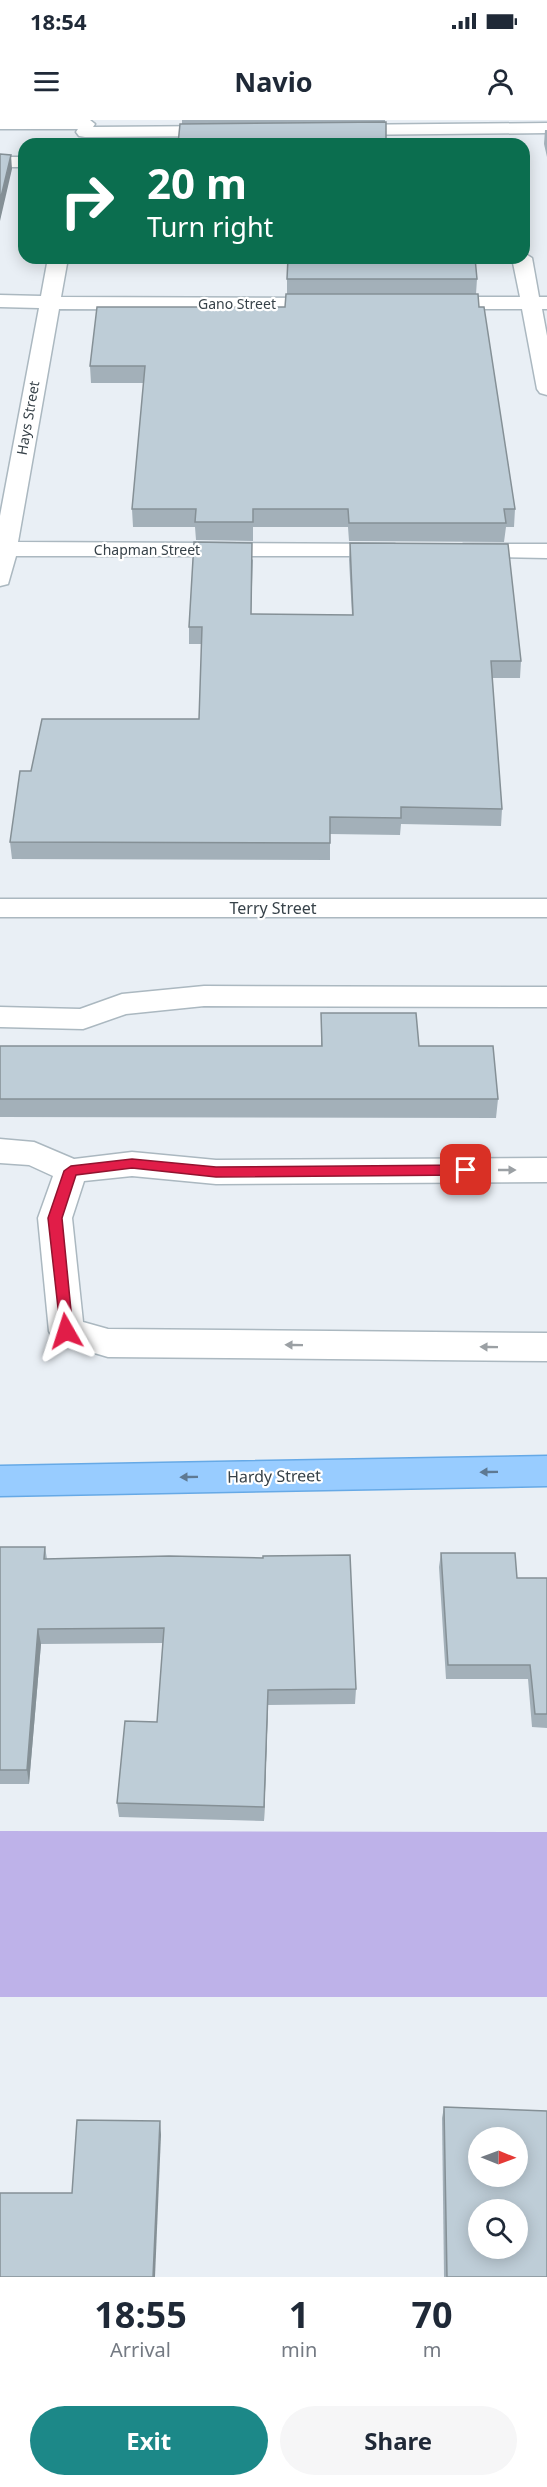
<!DOCTYPE html>
<style>
:root{--surface:#fff;--page:#f6f6f7;--text:#1f2937;--muted:#747a83;--accent:#1c8888}
body{margin:0;font-family:"Noto Sans",sans-serif;background:var(--page);color:var(--text);height:100vh;display:flex;flex-direction:column;font-size:22px;white-space:nowrap}
*{box-sizing:border-box;margin:0}
p{font-size:20px;color:var(--muted)}
.icon{flex:none;width:33px;height:33px;fill:none;stroke:currentColor;stroke-width:2;stroke-linecap:round;stroke-linejoin:round}
.map{position:relative;height:2157px;overflow:hidden}
.details{display:flex;flex-direction:column;background:var(--surface);flex:1}
.details>*{flex:none}
.hud{position:absolute;left:18px;top:18px;width:512px;height:126px;border-radius:18px;box-shadow:0 3px 15px #0003;background:#0b6e4f;color:#fff;overflow:hidden}
.needle{width:39px;rotate:91deg}
.buttons{position:absolute;left:468px;top:2007px;display:grid;gap:12px}
.buttons a{display:grid;place-items:center;width:60px;height:60px;border-radius:50%;background:var(--surface);box-shadow:0 3px 15px #0003;font-size:30px}
.pin{position:absolute;display:grid;place-items:center;width:51px;height:51px;color:#fff;margin:-26px;border-radius:12px;box-shadow:0 3px 9px #0006}
.me{position:absolute;width:66px;margin:-33px;rotate:354deg;stroke-linejoin:round;filter:drop-shadow(0 0 4px #0008)}
.turn{display:flex;align-items:center;gap:21px;height:126px;padding:0 30px;font-size:27px}
.turn .icon{width:78px;height:78px;stroke-width:2.5}
.turn b{display:block;font-size:42px;line-height:51px}
.eta{display:flex;justify-content:space-evenly;align-items:center;height:102px;text-align:center}
.eta b{font-size:36px;font-weight:700;line-height:42px}
.action{display:flex;gap:12px;margin-top:auto;padding:12px 30px}
.action a{flex:1;height:69px;border-radius:36px;background:var(--accent);color:#fff;font-size:24px;font-weight:700;line-height:69px;text-align:center}
.action a+a{background:var(--page);color:var(--text)}
.status{display:flex;justify-content:space-between;align-items:center;height:42px;padding:0 30px;background:var(--surface);direction:ltr}
.status svg{height:16px;fill:currentColor}
header{display:flex;justify-content:space-between;align-items:center;height:78px;padding:0 30px;background:var(--surface);font-size:27px;font-weight:700}
.map>svg:first-child{display:block}
</style>
<div class="status"><b>18:54</b><svg viewBox="0 0 49 12"><path d="M0 12V9h3v3zM5 12V6h3v6zM10 12V3h3v9zM15 12V0h3v12zM26 1h20v11H26zM47 4h2v5h-2z"/></svg></div>
<header><svg class="icon" aria-label="menu" viewBox="0 0 24 24"><path d="M4 6h16M4 12h16M4 18h16"/></svg>Navio<svg class="icon" aria-label="person" viewBox="0 0 24 24"><circle cx="12" cy="8" r="4"/><path d="M4 21q1-7 8-7t8 7"/></svg></header>
<div class="map">
<svg width="547" height="2157" viewBox="0 0 547 2157">
<rect width="100%" height="100%" fill="#e9eff5"/>
<polygon fill="#beb2e9" points="0,1711 547,1712 547,1877 0,1877"/>
<g fill="none" stroke-linecap="round" stroke-linejoin="round">
<g stroke="#abb8c0" stroke-width="3">
<g id="minor">
<polygon points="0,0 90,0 95,4 93,7 224,6 233,11 224,16 85,17 79,16 76,12 78,9 0,9"/>
<polygon points="547,3 547,13 342,15 333,10 342,5"/>
<rect x="0" y="37" width="24" height="10"/>
<polygon points="524,133 532,138 539,177 547,177 547,189 542,189 547,216 547,275 540,273 537,269 522,189 434,189 424,183 434,177 520,177 512,138 524,138"/>
<polygon points="48,138 68,138 61,177 331,178 338,180 341,184 338,188 331,190 59,189 18,422 394,424 402,426 406,431 402,436 16,436 8,464 0,466 0,396 39,188 0,187 0,175 41,176"/>
<polygon points="464,424 547,424 547,438 456,436 452,431 456,426"/>
<rect x="0" y="779" width="547" height="18"/>
<polygon points="204,866 547,867 547,887 204,886 126,894 83,909 0,907 0,887 80,889 122,874"/>
<polygon points="0,1019 34,1022 74,1039 132,1032 216,1040 547,1038 547,1062 216,1064 132,1056 84,1061 72,1098 83,1202 108,1209 547,1213 547,1241 108,1237 54,1221 49,1211 38,1098 53,1056 29,1045 0,1043"/>
</g>
</g>
<g stroke="#66a9e6" stroke-width="3">
<polygon id="major" points="547,1336 547,1366 0,1376 0,1346"/>
</g>
<use href="#minor" fill="#fff" fill-rule="evenodd"/>
<use href="#major" fill="#98ccff" fill-rule="evenodd"/>
</g>
<g fill="#a3b0b9">
<polygon points="182,0 385,0 385,2 182,4"/>
<polygon points="545,10 547,10 547,37 544,24"/>
<polygon points="287,159 477,159 476,174 479,187 515,389 514,407 506,407 504,422 349,421 348,407 253,407 253,421 196,420 195,407 133,407 132,389 144,263 91,263 90,246 285,187 287,174"/>
<polygon points="350,423 521,541 520,558 492,558 502,689 501,706 401,704 400,715 330,714 330,740 12,739 10,722 31,651 199,599 202,524 189,524 189,507 253,439 251,494 352,495 349,440"/>
<polygon points="321,893 419,926 498,979 496,998 0,997 0,926 321,926"/>
<polygon points="0,1427 45,1427 47,1439 356,1569 355,1584 268,1585 264,1701 119,1697 117,1683 157,1602 163,1523 41,1524 29,1664 0,1664"/>
<polygon points="441,1433 517,1458 547,1458 547,1608 532,1607 528,1559 446,1559 439,1447"/>
<polygon points="444,1987 547,2157 444,2157 442,1998"/>
</g>
<g fill="#859096">
<polygon points="11,35 12,49 0,101 0,81"/>
<polygon points="38,1509 41,1524 29,1664 27,1650"/>
<polygon points="268,1570 268,1585 264,1701 264,1687"/>
<polygon points="160,2001 161,2015 155,2157 153,2157"/>
</g>
<g fill="#becdd7" stroke="#859096" stroke-width="1.5" fill-rule="evenodd">
<polygon points="386,2 386,24 178,24 180,4"/>
<polygon points="0,34 11,35 0,81"/>
<polygon points="288,138 475,138 477,159 287,159"/>
<polygon points="286,174 478,174 479,187 484,187 515,389 504,389 506,403 349,403 348,389 253,389 253,402 195,402 196,389 132,389 145,246 90,246 97,187 285,187"/>
<polygon points="194,422 252,423 251,494 353,495 350,423 508,424 521,541 491,541 502,689 401,687 401,698 330,697 330,723 10,722 20,651 31,651 42,599 199,599 202,507 189,507"/>
<polygon points="321,893 416,893 419,926 493,926 498,979 0,979 0,926 322,926"/>
<polygon points="0,1427 45,1427 44,1439 169,1436 263,1438 263,1436 350,1435 356,1569 268,1570 264,1687 117,1683 125,1601 157,1602 164,1508 38,1509 27,1650 0,1650"/>
<polygon points="441,1433 515,1433 517,1458 547,1458 547,1594 535,1594 530,1545 448,1545"/>
<path d="M444 1987 547 1991V2157H447ZM478 2018H518V2056H478ZM478 2090H518V2128H478Z"/>
<polygon points="77,2000 160,2001 153,2157 0,2157 0,2073 72,2073"/>
</g>
<defs><path id="oneway-solid" d="M-6-.8H1V-3.2L6.5 0L1 3.2V.8H-6Z" transform="scale(1.5)"/></defs>
<g fill="#9ba0a4">
<use href="#oneway-solid" transform="translate(507 1050)"/>
<use href="#oneway-solid" transform="translate(294 1225) rotate(-179)"/>
<use href="#oneway-solid" transform="translate(489 1227) rotate(-179)"/>
</g>
<g fill="#5e7992">
<use href="#oneway-solid" transform="translate(489 1352) rotate(179)"/>
<use href="#oneway-solid" transform="translate(189 1357) rotate(179)"/>
</g>
<polygon fill="#e11d48" stroke="#92132f" stroke-width="1.5" points="132,1039 216,1047 466,1045 473,1050 466,1055 216,1057 132,1048 76,1055 62,1098 73,1211 71,1215 61,1215 48,1098 64,1051 71,1046"/>
<g text-anchor="middle" stroke-width="4.5" stroke-linejoin="round" paint-order="stroke">
<g font-size="14" fill="#374249" stroke="#fff">
<text x="237" y="189">Gano Street</text>
<text transform="translate(28 298) rotate(-80)" y="5">Hays Street</text>
<text x="147" y="435">Chapman Street</text>
</g>
<g font-size="16" fill="#374249" stroke="#fff">
<text x="273" y="794">Terry Street</text>
<text transform="translate(274 1356) rotate(-1)" y="6">Hardy Street</text>
</g>
</g>
</svg>
<div class="buttons">
<a><svg class="needle" viewBox="-14 -14 28 28"><path d="M0-13l5 13h-10z" fill="#e53935"/><path d="M0 13l5-13h-10z" fill="#747a83"/></svg></a>
<a><svg class="icon" aria-label="search" viewBox="0 0 24 24"><circle cx="10" cy="10" r="6"/><path d="M15 15l6 6"/></svg></a>
</div>
<div class="pin" style="left:466px;top:1050px;background:#d93025"><svg class="icon" aria-label="arrive" viewBox="0 0 24 24"><path d="M6 21V4h12l-3 4 3 4H6"/></svg></div>
<svg class="me" style="left:66px;top:1211px" viewBox="-20 -20 40 40"><path d="M0-17L14 15 0 8-14 15z" fill="#e11d48" stroke="#fff" stroke-width="4"/></svg>
<div class="hud">
<div class="turn"><svg class="icon" aria-label="right" viewBox="0 0 24 24"><path d="M7 20v-9h11M14 6l5 5-5 5"/></svg><div><b>20 m</b>Turn right</div></div>
</div>
</div>
<section class="details">
<div class="eta">
<div><b>18:55</b><p>Arrival</p></div>
<div><b>1</b><p>min</p></div>
<div><b>70</b><p>m</p></div>
</div>
<div class="action"><a>Exit</a><a>Share</a></div>
</section>
